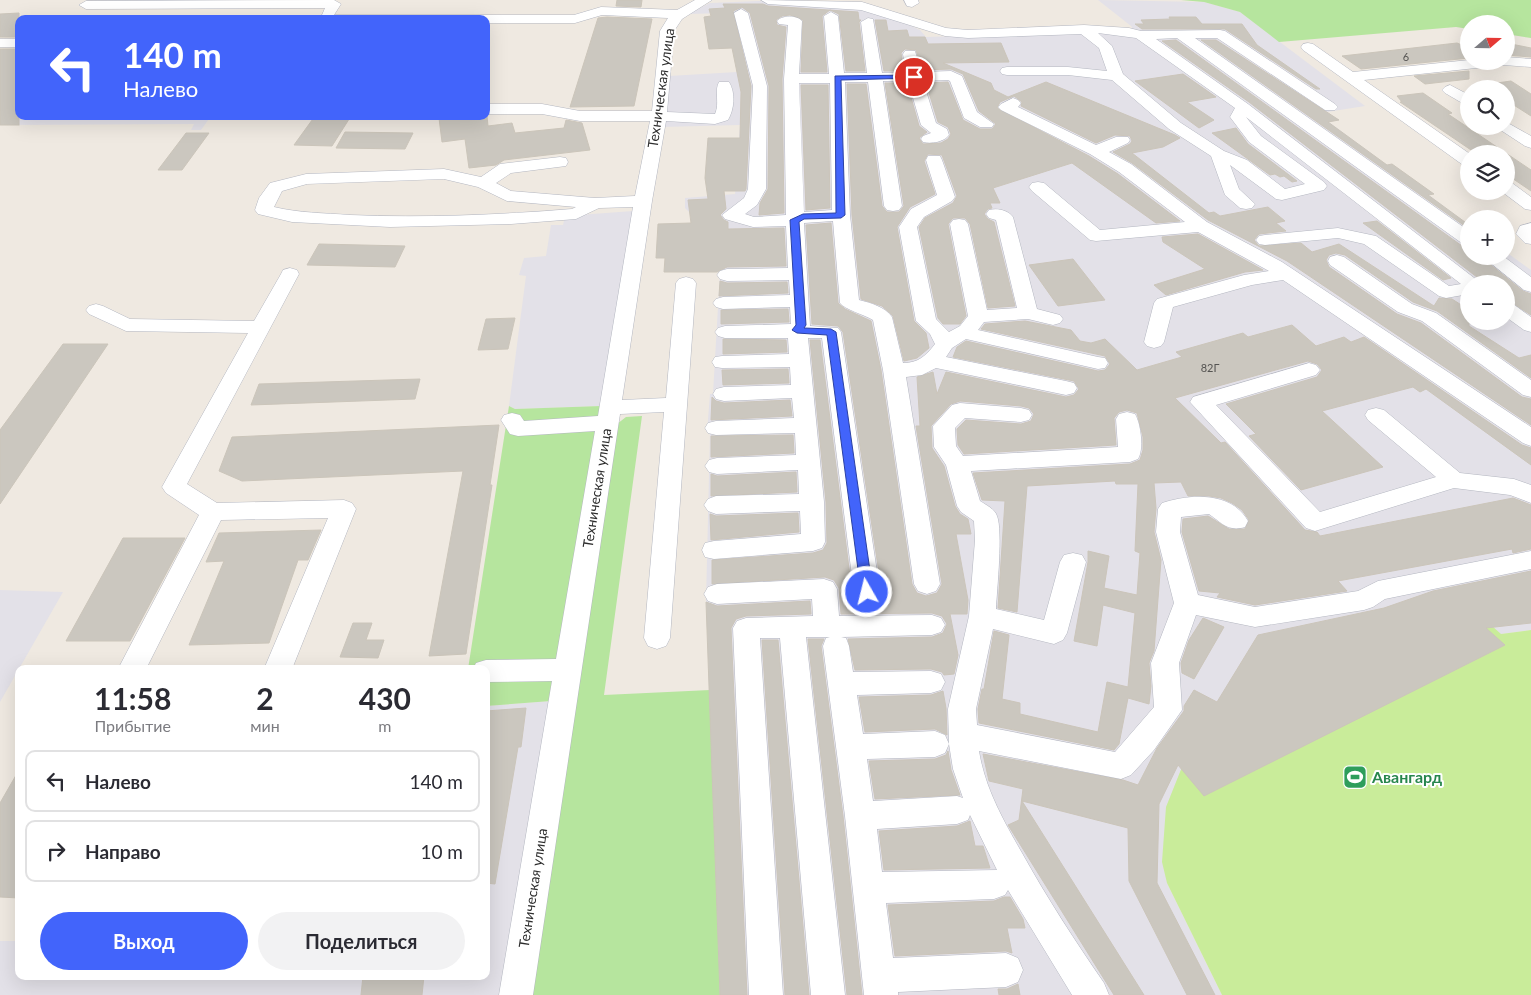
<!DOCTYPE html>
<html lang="ru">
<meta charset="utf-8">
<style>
:root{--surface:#fff;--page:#f2f2f3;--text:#2b2b33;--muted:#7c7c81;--line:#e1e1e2;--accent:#4264fb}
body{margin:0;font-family:Lato,sans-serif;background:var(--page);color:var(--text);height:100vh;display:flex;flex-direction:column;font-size:19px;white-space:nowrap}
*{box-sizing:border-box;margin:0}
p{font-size:16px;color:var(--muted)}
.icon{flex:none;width:28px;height:28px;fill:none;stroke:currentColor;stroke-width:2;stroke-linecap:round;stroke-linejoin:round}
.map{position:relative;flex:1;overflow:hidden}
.side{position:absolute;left:15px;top:665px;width:475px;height:315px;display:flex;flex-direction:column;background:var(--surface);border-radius:10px;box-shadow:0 5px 20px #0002}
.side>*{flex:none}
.banner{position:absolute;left:15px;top:15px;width:475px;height:105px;border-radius:10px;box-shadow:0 5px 20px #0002;background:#4264fb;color:#fff;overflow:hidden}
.needle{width:32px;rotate:70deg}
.buttons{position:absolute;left:1460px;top:15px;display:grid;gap:10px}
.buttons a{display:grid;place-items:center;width:55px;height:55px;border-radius:50%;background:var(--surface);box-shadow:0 5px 20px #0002;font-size:25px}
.pin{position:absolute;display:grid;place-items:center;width:42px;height:42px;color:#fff;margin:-21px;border:2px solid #fff;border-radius:50%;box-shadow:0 1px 5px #0007}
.me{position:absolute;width:55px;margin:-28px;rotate:352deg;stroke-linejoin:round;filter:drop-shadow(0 0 4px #0008)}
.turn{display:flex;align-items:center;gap:18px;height:105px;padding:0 25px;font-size:22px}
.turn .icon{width:65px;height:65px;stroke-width:2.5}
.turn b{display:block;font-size:35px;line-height:42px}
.eta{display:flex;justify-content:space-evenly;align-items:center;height:85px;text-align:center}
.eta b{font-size:30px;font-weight:700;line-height:35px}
.action{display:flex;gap:10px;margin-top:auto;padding:10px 25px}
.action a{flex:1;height:58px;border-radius:30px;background:var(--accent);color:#fff;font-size:20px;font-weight:700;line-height:58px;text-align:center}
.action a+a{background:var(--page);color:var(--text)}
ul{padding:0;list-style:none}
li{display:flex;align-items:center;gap:15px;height:62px;margin:0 10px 8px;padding:0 15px;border:2px solid var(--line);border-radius:10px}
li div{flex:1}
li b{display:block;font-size:19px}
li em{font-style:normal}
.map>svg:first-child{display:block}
</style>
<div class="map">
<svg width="1531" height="995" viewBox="0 0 1531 995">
<rect width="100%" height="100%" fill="#efe9e1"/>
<g fill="#e3e1e8" fill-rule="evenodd">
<path d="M1098 0 1204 2 1240 12 1365 106 1327 112 1339 120 1329 122 1387 165 1392 164 1434 194 1429 195 1469 225V256H1506V252L1531 270V630L1501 634 1167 883 1222 995H720L706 601 710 433 707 432 710 394H713L720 272H691L695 218 685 208V198L735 194 740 125 661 127 669 76 737 72 726 13 688 14 710 3 759 1 835 4 860 7 897 19 920 30 926 37 1100 32 1136 35 1131 26ZM1469 284H1506V321H1469Z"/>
<polygon points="0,49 19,49 19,116 211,116 201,130 191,130 194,124 0,125"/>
<polygon points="633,211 601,406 515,409 509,406 526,276 519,275 524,258 546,256 551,225 563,225 565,216"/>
<polygon points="0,590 63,592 0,702"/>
<polygon points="551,701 503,995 0,995 0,941 19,941 19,976 486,976 486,706"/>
</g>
<g fill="#b6e59e">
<polygon points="1181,0 1531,0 1531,38 1506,34 1506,24 1469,24 1469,29 1456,27 1279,42 1240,12 1204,2"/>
<polygon points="509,406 515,409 601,406 551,701 486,706 486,669 468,669"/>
<polygon points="642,416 604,695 710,690 720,995 529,995 617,424 626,417"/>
</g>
<polygon fill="#c9ec9a" points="1473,609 1501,634 1531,630 1531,995 1222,995 1167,883 1162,862 1166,807 1190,747"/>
<g fill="#cbc7bf" stroke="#cbc5ba">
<polygon points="617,0 642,0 641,7 616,6"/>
<polygon points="723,4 763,4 768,6 858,12 859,20 861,20 859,22 865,71 846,71 839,14 830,10 822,16 827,72 801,72 803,20 790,15 782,16 776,20 777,25 786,27 782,79 784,213 759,215 760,203 768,189 769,86 750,13 742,7 733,11 751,86 746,189 745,191 724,191 726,209 720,215 724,220 728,222 728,229 784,228 786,266 727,267 717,272 664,272 665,258 656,258 658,224 691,223 688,200 708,199 705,178 708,138 740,138 741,92 732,48 709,49 704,17 711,16 709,9 725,8"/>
<polygon points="19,13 19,37 0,37 0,14"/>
<polygon points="607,17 652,19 634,106 570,107 598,18"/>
<polygon points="1169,17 1196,17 1202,24 1242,24 1257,45 1320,89 1316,89 1225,29 1142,29 1135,24 1144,24 1141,20 1170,19"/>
<polygon points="875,20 886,20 888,31 907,30 909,37 925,37 928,44 1001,43 1009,62 943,63 991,83 994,90 1008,97 1046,82 1175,135 1180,138 1163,147 1132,153 1209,213 1214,212 1220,216 1268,207 1285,221 1276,223 1286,231 1259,234 1254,240 1259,246 1301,243 1312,252 1339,244 1434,306 1439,298 1452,299 1469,310 1469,326 1519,358 1531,355 1531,378 1437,311 1413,302 1345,255 1336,253 1329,255 1326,260 1329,267 1397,314 1421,323 1522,397 1531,399 1531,425 1287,261 1208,220 1132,163 1113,152 1130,144 1132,141 1130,136 1115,135 1096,143 1021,106 1022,102 1014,96 1000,102 997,108 1089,156 1118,174 1180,221 1156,223 1072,163 993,188 1000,203 990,203 992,208 988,209 984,214 988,219 994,222 1015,306 988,308 970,224 965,218 953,218 948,224 966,316 960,324 943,324 938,318 919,227 925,218 953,203 957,196 942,155 928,154 924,161 935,194 910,207 897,227 914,321 926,333 929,348 917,358 904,361 893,316 882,306 861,299 852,215 847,84 866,84 882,206 887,212 899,212 904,206 885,83 907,83 919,126 927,132 919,138 923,144 941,143 948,139 951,134 948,127 938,122 926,83 948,82 963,120 980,129 992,129 996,124 979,111 963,74 951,69 922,70 916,50 905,49 901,53 904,71 884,71"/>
<polygon points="1176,40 1462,246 1469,247 1469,256 1480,256 1523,291 1531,294 1531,315 1506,299 1506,284 1486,284 1249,102 1162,41"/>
<polygon points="1201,40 1216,40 1339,120 1328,122 1387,165 1392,164 1434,194 1428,195 1469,225 1469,229"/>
<polygon points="1457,43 1469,48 1469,58 1361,69 1342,56"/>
<polygon points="1506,43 1531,48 1531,57 1506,55"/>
<rect x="0" y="49" width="19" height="76"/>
<polygon points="1469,71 1469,79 1425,84 1414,76"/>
<polygon points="1183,74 1216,97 1187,102 1214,120 1199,128 1135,81"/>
<polygon points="1511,81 1531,94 1531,116 1506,100 1506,89 1490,89 1483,85"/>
<polygon points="801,85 828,85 830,208 806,210"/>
<polygon points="1423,93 1452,113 1448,114 1531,170 1531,191 1506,174 1506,154 1477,154 1400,102 1402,102 1397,96"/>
<polygon points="315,116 351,116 332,146 294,145"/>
<polygon points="456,116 487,116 488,126 512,123 515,133 564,128 566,120 582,123 590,150 504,160 496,165 469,168 465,139 442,142 439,118"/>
<polygon points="1236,128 1248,144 1297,181 1292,182 1284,176 1280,177 1275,174 1270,175 1212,133"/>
<polygon points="345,132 413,133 405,149 336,148"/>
<polygon points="186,133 209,133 182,170 158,170"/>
<polygon points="1377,221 1451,278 1443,280 1363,223"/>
<polygon points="831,223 838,303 845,309 871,321 881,370 912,584 917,593 926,596 937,593 942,584 916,426 920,426 917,377 933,372 937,394 946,372 1066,397 1074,395 1079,389 1074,381 953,357 957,347 966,341 1098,371 1105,370 1110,364 1105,356 981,329 985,324 1025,321 1071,330 1080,341 1091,343 1105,339 1137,370 1182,357 1176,352 1243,333 1248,337 1292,325 1316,346 1344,337 1351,342 1364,337 1522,445 1531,448 1531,465 1426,389 1420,392 1413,387 1322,411 1383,467 1301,490 1249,436 1256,434 1226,404 1317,377 1322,370 1317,364 1308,361 1175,398 1221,443 1225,442 1305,530 1317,532 1320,536 1513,498 1531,505 1531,549 1513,553 1512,549 1338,581 1347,591 1255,605 1217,597 1220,593 1199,591 1182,532 1183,519 1208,516 1229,529 1245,529 1249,520 1242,510 1232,503 1221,498 1209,496 1188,496 1181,482 1154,483 1156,508 1154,532 1161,560 1154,651 1149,663 1151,686 1149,704 1128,698 1119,744 1114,750 979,723 978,709 982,689 984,689 994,631 1009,635 1002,699 1020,703 1020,714 1098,732 1107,682 1128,687 1135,613 1103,605 1097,646 1074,641 1088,562 1088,551 1109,556 1104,588 1137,595 1140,553 1135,551 1138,484 1116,484 1115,481 1027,486 1017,612 998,608 1005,501 982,500 973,473 1130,464 1140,460 1143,450 1143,437 1137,413 1127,410 1119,412 1114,418 1116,445 964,454 958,445 957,429 966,420 1021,424 1031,421 1034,414 1029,408 1021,406 960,401 951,404 931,426 932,448 944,466 955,506 960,514 968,519 971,534 956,534 968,600 967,614 950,614 958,655 954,674 944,675 942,672 931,669 855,670 848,639 932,637 943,633 947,624 942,616 932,613 841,614 839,588 834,580 825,577 712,584 712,560 813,553 823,550 827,543 826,502 810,340 820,340 852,592 857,601 866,604 877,601 882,593 843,332 838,326 812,324 806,225"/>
<polygon points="1198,234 1263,270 1245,272 1166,295 1154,285 1205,269 1163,242 1162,237"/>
<polygon points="319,244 405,246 395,267 307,265"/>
<polygon points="1073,259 1105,300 1058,306 1029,265"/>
<polygon points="720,281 727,283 787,282 788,293 719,296"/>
<polygon points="788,309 789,322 721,324 721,310"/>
<polygon points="515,318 508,349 478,350 486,319"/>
<polygon points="723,339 786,340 787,352 723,354"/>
<polygon points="63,344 108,344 0,504 0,430"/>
<polygon points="788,369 789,383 723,385 722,370"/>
<polygon points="420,379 415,399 251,405 259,384"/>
<polygon points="712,397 716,401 724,403 790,400 792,416 711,420"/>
<polygon points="499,425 490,485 492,485 466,654 429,656 463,471 242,481 219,471 232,437"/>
<polygon points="793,435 794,453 711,457 711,436"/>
<polygon points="796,472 797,492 711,496 711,474 717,476"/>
<polygon points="798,513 799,532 711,540 710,514 716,516"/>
<polygon points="321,530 308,560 298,560 269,643 189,645 224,561 206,562 219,533"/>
<polygon points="123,538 185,538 130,641 66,641"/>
<polygon points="1531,571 1531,623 1486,628 1505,645 1204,796 1178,765 1159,804 1157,883 1215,995 1187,995 1129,881 1128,828 1022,801 1144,995 1114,995 1008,825 1019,820 1023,789 989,781 983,754 1123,780 1138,785 1157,748 1184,711 1184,706 1194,690 1217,702 1258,635 1384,608 1433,591"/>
<polygon points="810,601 811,614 746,616 736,619 731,628 747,995 720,995 706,602 717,606"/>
<polygon points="1203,618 1224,627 1194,679 1182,673 1181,663 1189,640"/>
<polygon points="353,623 372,623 366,640 384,640 378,658 340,657"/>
<polygon points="808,639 824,639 821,646 843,816 862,995 847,995"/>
<polygon points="762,640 778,640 809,995 785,995"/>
<polygon points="943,691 946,708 947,735 935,729 865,732 859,697 931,695"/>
<polygon points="526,708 521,747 518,747 495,884 486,883 486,711"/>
<polygon points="948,751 951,770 960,795 875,799 869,761 935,759 946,755"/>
<polygon points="19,770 19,898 0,897 0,803"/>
<polygon points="970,821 975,846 983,846 990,868 884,870 879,831 957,826"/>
<polygon points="1004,897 1010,897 1023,919 1025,928 1007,928 1012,953 1006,951 895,956 888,905 994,901"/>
<polygon points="363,976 424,976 422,995 361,995"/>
<polygon points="1018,984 1020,995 999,995 998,989 1007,989"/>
</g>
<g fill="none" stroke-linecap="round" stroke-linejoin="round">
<g stroke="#b4b7c1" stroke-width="1">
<g id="minor">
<path d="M334 0 341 4 334 15H574L601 7 677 10 695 0H712L682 19 674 31 667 112 715 114C720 103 714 91 719 82H729C736 93 734 110 728 120L715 124 666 121 652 201 622 400 666 398 676 283 679 279 686 277 693 279 696 283 670 638 666 646 657 649 648 646 644 638 664 412 620 414 533 995H499L552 681 486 682V669H473L476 663 486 660 556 659 595 431 518 436 510 434 501 420 504 415 512 413 520 415 524 421 598 416 633 207 599 208 576 219 511 224 390 227 292 222 258 214 255 210 259 198 270 183 306 174 444 169 481 177 500 164 560 157 566 158 568 162 566 166 511 173 496 183 511 191 595 198 635 196 650 121H580L542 114H486V104H542L580 111H652L660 31 668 18 602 15 575 23H486V19H316L322 15 325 8 86 9 79 5 86 1ZM444 179 478 187 507 201 576 207 572 209C498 215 424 218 350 215 324 213 299 213 274 207L282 191 307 184Z"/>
<path d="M761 0 862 2 946 28 968 30 1084 25 1129 28 1141 31 1220 30 1225 31 1335 104 1338 107 1335 110H1325L1217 38H1195L1469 231V245L1463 244 1177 38 1156 39 1248 104 1482 284H1469V294L1446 298 1439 296 1364 244 1338 238 1265 245 1259 244 1256 240 1259 236 1265 235 1338 228 1376 236 1449 286 1461 284 1246 117 1261 136 1324 182 1327 186 1324 190 1282 200 1276 199 1230 165 1239 189 1255 204 1252 208 1246 209 1240 208 1225 195 1211 156 1169 129 1112 80 1068 75H1007L1002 74 1000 71 1002 68 1007 67H1068L1107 71 1099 48 1081 34 968 38 945 36 861 10 768 4ZM1098 33 1136 38 1235 108 1230 117 1249 142 1305 184 1285 189 1247 160 1224 151 1181 123 1123 74 1112 46Z"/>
<polygon points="904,0 918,0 919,3 912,7 907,6"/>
<path d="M741 9 748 13 767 86 766 189 757 205 745 214 754 217 786 215 784 79 788 25 779 24 777 21C782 15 797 15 802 21L799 74H829L824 16 831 12 838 16 844 73H867L861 22 868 18 873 19 882 73H906L903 54 905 51H915L921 72 951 71 962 76 977 112 994 124 992 127H980L964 118 950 81 948 80 923 81 936 123 947 129 949 135C944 142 931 144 923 142L921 139 923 136 931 133 921 125 908 81H883L902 206 899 210 893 211 887 210 884 206 868 82H845L850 215 859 300C871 303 885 307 892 317L903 363C918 363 926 356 935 344L930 334 916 321 899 227 911 209 937 195 926 160 928 156H940L942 160 955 197 952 201 924 217 917 227 936 319 949 332 960 326 968 316 950 224 953 220 959 219 965 220 968 224 987 310 1017 308 996 220 989 218 986 214 989 210C997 208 1008 210 1013 217L1037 309 1060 315 1063 319 1060 323 1053 325 1028 319 984 322 978 330 1098 357 1105 358 1108 363 1105 368 1098 369 966 339 952 348 946 357 1066 381 1074 383 1077 388 1074 393 1066 395 936 368 922 375 906 377 940 584 936 591 927 594 918 591 914 584 883 370 873 320C865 315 844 309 840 303L833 221 804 223 810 326 838 328 841 332 880 592 876 599 867 602 858 599 854 592 822 338H808L824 502 825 542 822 548 813 551 714 559 705 557 702 550 705 543 714 541 801 534 800 511 716 514 708 511 704 505 708 499 716 496 799 494 798 470 717 474 709 472 705 466 709 460 717 458 796 455 795 433 716 435 708 433 705 428 708 423 716 421 794 418 792 398 724 401 716 399 713 394 716 389 724 387 791 385 790 367 722 368 715 367 712 362 715 357 722 356 789 354 788 338H725L718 336 715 332 718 328 725 326 791 324 790 307 723 309 716 307 713 303 716 299 723 297 790 295 789 280 727 281 720 279 717 275 720 271 727 269 788 268 786 226 753 227 725 219 722 215 744 198 748 189 753 86 734 13ZM799 83H830L832 210 804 212Z"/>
<rect x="0" y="39" width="19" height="8"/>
<polygon points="1308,43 1313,44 1353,72 1469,60 1506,61 1506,57 1531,59 1531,67 1504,65 1364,80 1470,154 1469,166 1463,165 1303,50 1301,47 1303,44"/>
<polygon points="1450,85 1469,95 1469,107 1445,93 1442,90 1445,87"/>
<polygon points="1013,98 1018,100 1021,103 1018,107 1096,145 1116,137 1128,137 1130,140 1128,143 1109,152 1131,164 1207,222 1282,262 1531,427 1531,446 1523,443 1283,280 1252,285 1173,307 1164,342 1161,346 1154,348 1147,346 1144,342 1154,303 1157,299 1244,275 1269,271 1198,232 1096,241 1090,240 1032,191 1029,187 1032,183 1038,182 1044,183 1100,230 1185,222 1119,172 1090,154 1001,110 998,107 1001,104"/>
<polygon points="1506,122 1531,136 1531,148 1525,146 1499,129 1497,126 1506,126"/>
<polygon points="1506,182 1512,183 1531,197 1531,210 1525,209 1501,191 1506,191"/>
<polygon points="1531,223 1531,244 1525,243 1516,234 1520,226"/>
<polygon points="1337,255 1344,257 1412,304 1436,313 1531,380 1531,397 1523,395 1422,321 1398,312 1330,265 1328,261 1330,257"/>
<polygon points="1482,256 1503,256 1531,277 1531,292 1524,290"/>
<polygon points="290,268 297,270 299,274 187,484 217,503 344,500 352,503 356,509 292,669 264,669 328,518 221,520 146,669 118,669 199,515 166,493 162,487 248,333 126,331 89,314 86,310 89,306 96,304 103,306 130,319 254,321 281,274 283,270"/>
<polygon points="1506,302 1513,304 1531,317 1531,332 1524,330 1506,317"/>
<polygon points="1309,363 1316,365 1320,370 1316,375 1216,405 1320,512 1436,477 1368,420 1365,415 1368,410 1376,408 1384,410 1460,473 1514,479 1531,485 1531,503 1510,495 1454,488 1315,531 1306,528 1190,402 1193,397"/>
<path d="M960 403 1021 408 1029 410 1032 415 1029 420 1021 422 965 418 955 428 956 446 963 456 1118 447 1116 419 1119 414 1127 412 1135 414C1141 424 1144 450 1138 459L1130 462 971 471 980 501C986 505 995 509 997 516 1003 531 997 589 996 609L1044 620 1060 562 1064 555 1073 553 1082 555 1086 562 1067 633 1063 640 1054 644 993 629 976 709 977 725 1115 752 1154 707 1151 663 1174 603 1156 532 1158 509 1162 503C1190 494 1231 491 1248 521L1245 527C1228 532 1222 523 1209 514L1181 517 1180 532 1198 595 1255 607 1358 591 1378 581 1531 551V569L1385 599 1373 607 1364 610 1255 627 1196 615 1179 663 1182 710 1154 750 1131 775 1121 779 979 751C985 788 1003 820 1022 853 1047 898 1075 941 1104 983L1109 995H1072L1008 890 1005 895 994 899 886 903 893 958 1006 953 1018 958 1023 970 1018 982 1006 987 898 992V995H864L845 816 823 646 826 638 830 637H806L845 995H811L780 638H760L783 995H749L733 628 737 621 746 618 813 616 812 599 717 604 708 601 704 594 708 587 717 584 824 579 833 582 837 589 839 616 932 615 941 618 945 625 941 632 932 635 841 637 846 638 849 646 853 672 931 671 941 674 945 682 941 690 931 693 857 695 863 734 935 731 945 735 949 744 948 709 969 616 975 540 974 521 961 512 957 506 946 465 934 447 933 426 952 405ZM949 744 953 769 963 798 957 796 873 801 867 759 935 757 945 753ZM970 815 997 870 882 872 877 829 957 824 968 820Z"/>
</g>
</g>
<use href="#minor" fill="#fff" fill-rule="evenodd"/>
</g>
<polygon fill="#4264fb" stroke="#2b41a3" points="914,75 917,75 917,78 841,80 845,215 841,218 804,219 799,222 806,325 804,328 831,329 836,332 873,592 871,595 863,595 861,592 827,335 797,333 792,330 796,325 790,220 803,214 836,213 835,76"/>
<defs>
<g id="stadium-square" transform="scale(1.25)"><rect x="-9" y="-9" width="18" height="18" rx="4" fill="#2e9e5b" stroke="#fff"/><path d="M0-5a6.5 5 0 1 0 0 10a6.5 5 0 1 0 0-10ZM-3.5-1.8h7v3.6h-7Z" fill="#fff"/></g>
</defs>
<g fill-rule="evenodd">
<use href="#stadium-square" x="1355" y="777"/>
</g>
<g text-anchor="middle" stroke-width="4" stroke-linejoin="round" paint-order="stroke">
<g font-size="11" fill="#555452">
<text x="1406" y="61">6</text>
<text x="1210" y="372">82Г</text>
</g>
<g font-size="14" fill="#2e2e2e" stroke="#fff">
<text transform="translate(661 88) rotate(-82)" y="5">Техническая улица</text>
<text transform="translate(597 488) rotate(-81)" y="5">Техническая улица</text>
<text transform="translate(533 888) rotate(-81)" y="5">Техническая улица</text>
</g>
<g font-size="16" font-weight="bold" fill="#27864d" stroke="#fff" text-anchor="start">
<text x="1372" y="783">Авангард</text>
</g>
</g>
</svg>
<div class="buttons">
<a><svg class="needle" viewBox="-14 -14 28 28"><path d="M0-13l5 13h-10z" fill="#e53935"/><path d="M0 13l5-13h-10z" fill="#7c7c81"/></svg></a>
<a><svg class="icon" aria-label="search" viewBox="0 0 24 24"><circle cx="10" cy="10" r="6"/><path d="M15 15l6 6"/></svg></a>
<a><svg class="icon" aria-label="layers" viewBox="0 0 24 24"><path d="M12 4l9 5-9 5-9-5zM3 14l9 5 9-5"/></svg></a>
<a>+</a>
<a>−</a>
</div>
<div class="pin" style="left:914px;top:77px;background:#d93025"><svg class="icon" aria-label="arrive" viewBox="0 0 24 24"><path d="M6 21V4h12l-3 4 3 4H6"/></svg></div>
<svg class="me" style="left:867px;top:592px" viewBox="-20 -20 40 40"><circle r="17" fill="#4264fb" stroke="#fff" stroke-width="3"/><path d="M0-11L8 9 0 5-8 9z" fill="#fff"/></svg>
<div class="banner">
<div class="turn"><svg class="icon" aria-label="left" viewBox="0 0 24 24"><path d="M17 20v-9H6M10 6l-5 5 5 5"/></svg><div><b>140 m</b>Налево</div></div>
</div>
<section class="side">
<div class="eta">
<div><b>11:58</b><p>Прибытие</p></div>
<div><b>2</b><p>мин</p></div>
<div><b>430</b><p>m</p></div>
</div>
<ul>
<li><svg class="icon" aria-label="left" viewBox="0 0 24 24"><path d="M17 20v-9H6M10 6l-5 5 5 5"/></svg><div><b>Налево</b></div><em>140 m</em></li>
<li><svg class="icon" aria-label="right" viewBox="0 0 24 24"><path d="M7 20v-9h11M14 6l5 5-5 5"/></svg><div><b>Направо</b></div><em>10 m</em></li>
</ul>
<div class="action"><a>Выход</a><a>Поделиться</a></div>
</section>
</div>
